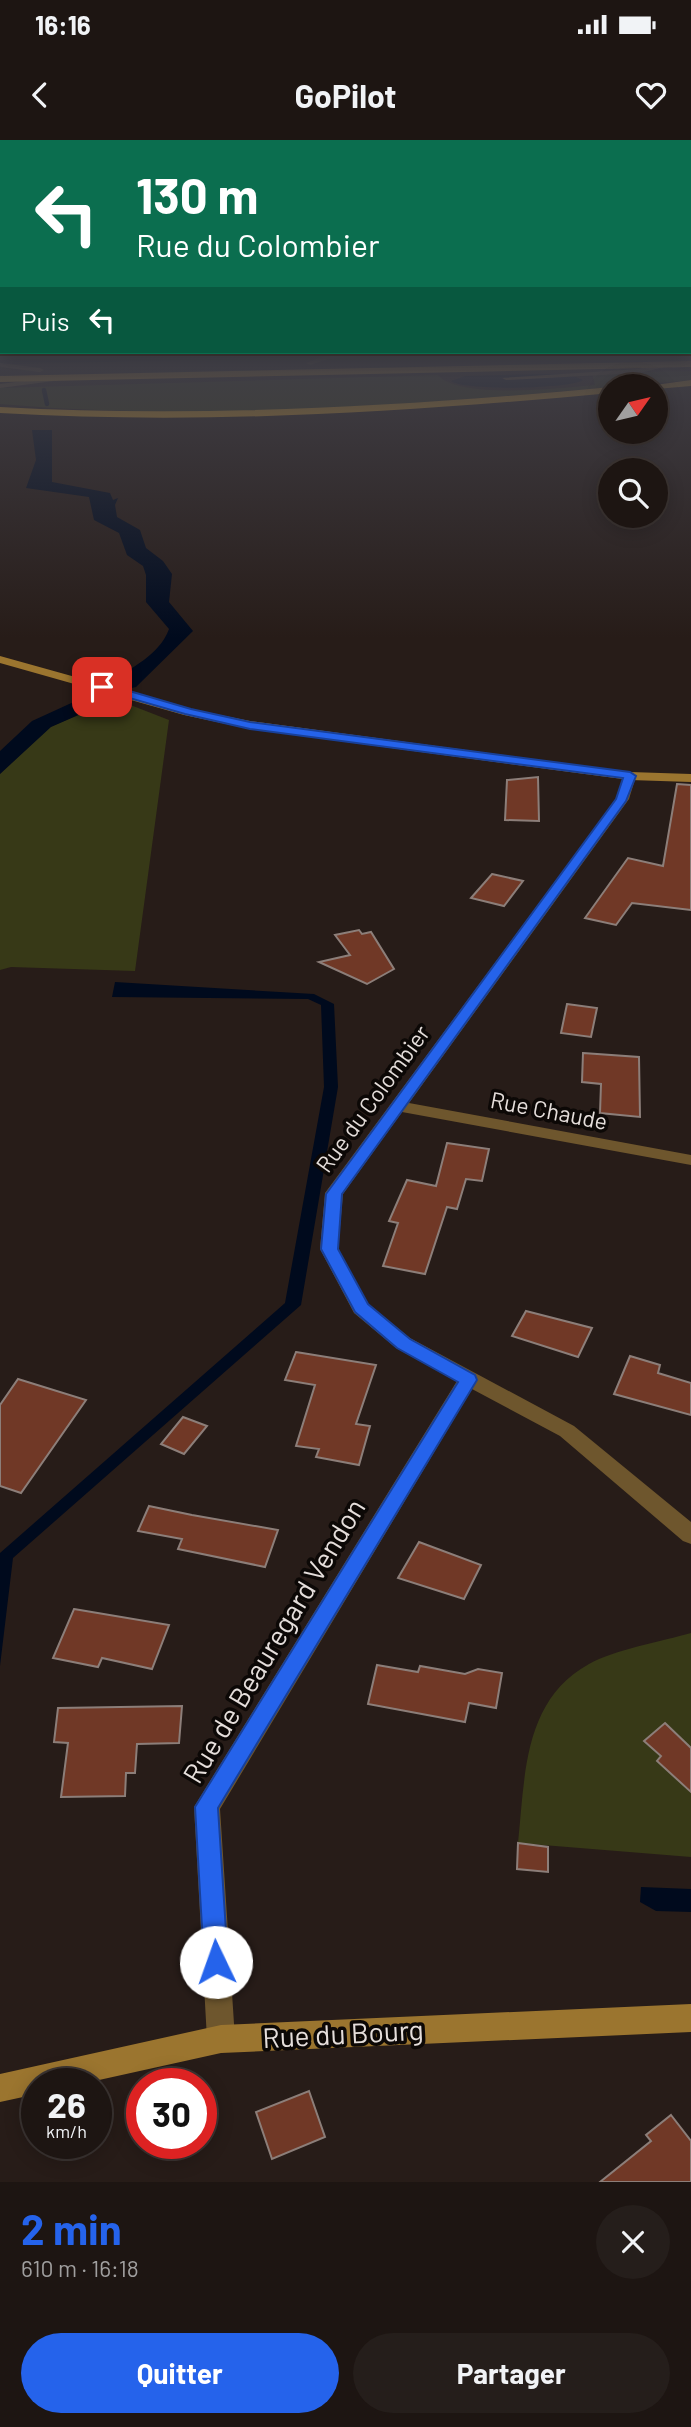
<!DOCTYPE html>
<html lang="fr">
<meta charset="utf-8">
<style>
:root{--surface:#1d1512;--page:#251e1b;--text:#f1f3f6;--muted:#a09f9f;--line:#3b3432;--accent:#2563eb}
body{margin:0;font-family:Barlow,sans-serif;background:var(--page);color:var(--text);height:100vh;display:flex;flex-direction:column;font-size:26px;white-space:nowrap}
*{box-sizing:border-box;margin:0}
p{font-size:23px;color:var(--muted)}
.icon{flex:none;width:38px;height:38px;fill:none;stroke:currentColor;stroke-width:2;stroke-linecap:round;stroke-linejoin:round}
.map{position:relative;height:2042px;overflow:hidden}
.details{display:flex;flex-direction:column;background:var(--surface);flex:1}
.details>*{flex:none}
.hud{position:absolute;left:0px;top:0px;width:691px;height:214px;box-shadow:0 4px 18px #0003,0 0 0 2px var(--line);background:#0b6e4f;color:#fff;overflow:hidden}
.needle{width:46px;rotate:56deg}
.fabs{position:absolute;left:598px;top:234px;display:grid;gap:14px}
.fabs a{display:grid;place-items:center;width:70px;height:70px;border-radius:50%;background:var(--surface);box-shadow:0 4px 18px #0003,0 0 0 2px var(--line);font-size:35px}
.speed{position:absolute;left:21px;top:1928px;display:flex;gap:14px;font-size:35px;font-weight:700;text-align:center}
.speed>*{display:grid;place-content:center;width:91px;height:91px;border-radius:50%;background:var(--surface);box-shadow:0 4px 18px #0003,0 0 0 2px var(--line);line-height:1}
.speed small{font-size:18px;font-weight:400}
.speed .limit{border:10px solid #d22;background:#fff;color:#111}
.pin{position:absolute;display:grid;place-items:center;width:60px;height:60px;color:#fff;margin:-30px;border-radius:14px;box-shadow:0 4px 10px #0006}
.me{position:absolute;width:77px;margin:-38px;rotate:357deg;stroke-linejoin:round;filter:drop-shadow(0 0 5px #0008)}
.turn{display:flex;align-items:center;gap:24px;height:147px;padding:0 21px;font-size:32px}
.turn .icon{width:91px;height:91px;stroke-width:2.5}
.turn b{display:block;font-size:49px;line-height:60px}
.then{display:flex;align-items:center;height:66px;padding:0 21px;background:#0003;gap:14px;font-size:26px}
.round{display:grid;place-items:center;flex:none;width:74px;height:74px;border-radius:37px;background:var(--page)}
.summary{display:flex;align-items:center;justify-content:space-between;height:119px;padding:0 21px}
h1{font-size:42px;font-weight:700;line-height:52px;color:var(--accent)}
.action{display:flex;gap:14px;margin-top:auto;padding:14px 21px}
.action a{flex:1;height:80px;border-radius:42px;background:var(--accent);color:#fff;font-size:28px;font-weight:700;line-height:80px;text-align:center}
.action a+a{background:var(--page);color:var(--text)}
.status{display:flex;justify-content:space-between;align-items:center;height:49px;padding:0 35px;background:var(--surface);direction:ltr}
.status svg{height:19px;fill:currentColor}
header{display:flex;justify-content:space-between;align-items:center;height:91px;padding:0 21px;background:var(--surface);font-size:32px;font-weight:700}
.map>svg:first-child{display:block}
</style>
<div class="status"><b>16:16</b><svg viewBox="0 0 49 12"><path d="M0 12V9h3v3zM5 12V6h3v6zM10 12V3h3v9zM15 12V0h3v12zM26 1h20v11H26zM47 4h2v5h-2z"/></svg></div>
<header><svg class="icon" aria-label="back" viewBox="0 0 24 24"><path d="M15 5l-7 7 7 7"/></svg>GoPilot<svg class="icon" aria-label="heart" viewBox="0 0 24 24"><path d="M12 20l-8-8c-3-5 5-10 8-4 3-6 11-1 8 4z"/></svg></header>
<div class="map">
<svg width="691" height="2042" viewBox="0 0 691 2042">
<rect width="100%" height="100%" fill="#271c18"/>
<g fill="#373917">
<polygon points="0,212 627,212 0,224"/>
<path d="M691 231V240C462 260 230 284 0 264V248L438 235C460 260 560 248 595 245L592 233Z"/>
<polygon points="115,559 169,580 135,831 11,827 0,830 0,634 50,587"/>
<path d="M691 1493V1717L518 1703C525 1637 523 1560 589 1524 613 1510 663 1501 691 1493Z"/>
</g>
<g fill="#000a1d">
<path d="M540 234H569L583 240C571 249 462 251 451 241L465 236Z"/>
<path d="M32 290H52V342L110 353 113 360 118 358 115 365 117 377 140 390 146 408 163 421 172 434 169 462 193 491 136 547 127 549 110 543C131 527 159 516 169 489L146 462V435L143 426 127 415 119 393 94 380 89 357 26 348 36 320Z"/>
<polygon points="102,549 115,559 51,587 0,634 0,611 32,581"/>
<polygon points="115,842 314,854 334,864 338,947 301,1165 13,1418 0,1526 0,1413 285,1163 324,947 321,865 308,859 112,857"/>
<polygon points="641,1747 691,1749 691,1772 656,1771 640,1762"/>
</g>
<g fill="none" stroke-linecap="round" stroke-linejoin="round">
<g stroke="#000a1d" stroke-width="4.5">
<polyline points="369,215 478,212"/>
<polyline points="0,222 334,215"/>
<polyline points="44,250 47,264"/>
</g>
</g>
<g fill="#703826" stroke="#8c7e79" stroke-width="2">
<polygon points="538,637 539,681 505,680 507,640"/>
<polygon points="677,644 691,645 691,770 632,763 616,785 585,778 628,718 663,726"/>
<polygon points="492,734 523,741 504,766 471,758"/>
<polygon points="359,790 362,794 371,792 394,829 367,844 319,822 350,815 335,795"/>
<polygon points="567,864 597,868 591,897 561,893"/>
<polygon points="583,913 639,917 640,977 600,973 601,944 582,942"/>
<polygon points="447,1003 489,1009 482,1041 466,1039 457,1069 447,1067 425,1134 383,1126 398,1083 389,1081 407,1040 436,1046"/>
<polygon points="526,1171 592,1188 578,1217 512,1196"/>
<polygon points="296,1212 376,1225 356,1284 370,1286 359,1325 316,1317 319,1309 296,1306 315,1245 285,1240"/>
<polygon points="630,1216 660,1225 658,1233 691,1243 691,1275 614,1254"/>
<polygon points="18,1239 86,1260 21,1353 0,1346 0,1265"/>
<polygon points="183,1277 207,1286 184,1314 161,1304"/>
<polygon points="149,1366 192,1375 278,1390 265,1427 178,1409 182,1399 138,1391"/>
<polygon points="419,1402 481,1425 464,1459 398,1438"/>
<polygon points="74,1469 169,1485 152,1529 102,1518 98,1527 53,1518"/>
<polygon points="377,1525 418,1532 420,1526 465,1534 478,1529 502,1533 496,1568 469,1563 465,1582 368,1564"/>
<polygon points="182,1566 179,1603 137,1604 135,1633 126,1633 125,1656 61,1657 68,1603 54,1602 58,1568"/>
<polygon points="665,1583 691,1608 691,1652 657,1621 661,1616 644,1601"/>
<polygon points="518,1703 548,1707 548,1732 517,1729"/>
<polygon points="309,1951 325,1997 272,2019 256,1972"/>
<polygon points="671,1975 691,2001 691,2042 600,2042 651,2001 646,1995"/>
</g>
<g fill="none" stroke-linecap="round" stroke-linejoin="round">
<g fill="#6e562d" fill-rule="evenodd">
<polygon points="367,212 410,212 328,219 310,225 306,223 327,215"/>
<polygon points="0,223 40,228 44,230 40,232 0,227"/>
<polygon points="662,223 665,227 639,233 506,240 502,238 639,229"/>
<polygon points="72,235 69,239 0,248 0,244"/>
</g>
<polygon fill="#6e562d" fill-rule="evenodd" points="630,632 636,636 629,659 409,963 691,1015 691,1025 402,972 343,1054 338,1109 368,1164 410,1198 574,1286 691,1382 691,1404 683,1401 560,1296 472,1249 220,1669 235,1899 231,1909 221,1913 211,1909 207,1899 194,1667 457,1241 396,1208 354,1173 320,1109 325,1053 616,659 624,636"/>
<g fill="#9b752f" fill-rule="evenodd">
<polygon points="0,516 190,569 250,581 630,632 691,634 691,642 630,640 250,589 184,575 0,523"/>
<polygon points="691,1864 691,1892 221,1913 81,1944 37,1944 37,1954 0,1962 0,1934 221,1885"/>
</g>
<g fill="#dea226" fill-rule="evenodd">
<polygon points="691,221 691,227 0,242 0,236"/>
<polygon points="691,240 691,246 656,249 641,247"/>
<path d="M611 247V253C407 272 205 285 0 273V267C205 278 407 266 611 247Z"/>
</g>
</g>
<linearGradient id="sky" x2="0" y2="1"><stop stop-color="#150f0d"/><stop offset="0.43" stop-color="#414048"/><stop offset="1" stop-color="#414048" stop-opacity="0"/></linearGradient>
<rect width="691" height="498" fill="url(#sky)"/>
<polygon fill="#2563eb" stroke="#184099" stroke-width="2" points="102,543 191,569 250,582 630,632 636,636 626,661 342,1054 338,1109 368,1164 410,1199 475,1235 477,1240 218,1668 228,1822 225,1830 216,1833 207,1830 204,1822 195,1667 458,1242 397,1208 355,1172 321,1109 326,1054 616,659 623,638 250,589 185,574 98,549 98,544"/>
<g text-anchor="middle" stroke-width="7" stroke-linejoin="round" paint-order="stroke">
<g font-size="23" fill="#e5dedb" stroke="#0c0806">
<text transform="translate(373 959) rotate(-54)" y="8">Rue du Colombier</text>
<text transform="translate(549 971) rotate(11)" y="8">Rue Chaude</text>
</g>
<g font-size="28" fill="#e5dedb" stroke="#0c0806">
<text transform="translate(274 1501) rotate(-59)" y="10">Rue de Beauregard Vendon</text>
<text transform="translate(343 1894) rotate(-3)" y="10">Rue du Bourg</text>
</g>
</g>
</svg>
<div class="fabs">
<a><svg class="needle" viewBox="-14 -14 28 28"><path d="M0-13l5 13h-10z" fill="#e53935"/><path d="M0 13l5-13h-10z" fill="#a09f9f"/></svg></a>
<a><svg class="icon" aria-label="search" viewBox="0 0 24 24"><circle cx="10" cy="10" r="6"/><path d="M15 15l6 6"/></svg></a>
</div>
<div class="speed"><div>26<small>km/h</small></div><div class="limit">30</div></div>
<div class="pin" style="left:102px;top:547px;background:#d93025"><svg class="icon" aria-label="arrive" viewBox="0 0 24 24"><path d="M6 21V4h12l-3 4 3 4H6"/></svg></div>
<svg class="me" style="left:216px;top:1822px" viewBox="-20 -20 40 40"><circle r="19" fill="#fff"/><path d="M0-13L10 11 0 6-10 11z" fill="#2563eb"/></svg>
<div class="hud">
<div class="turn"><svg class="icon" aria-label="left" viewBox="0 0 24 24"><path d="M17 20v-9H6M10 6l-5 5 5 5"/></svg><div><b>130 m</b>Rue du Colombier</div></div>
<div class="then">Puis<svg class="icon" aria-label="left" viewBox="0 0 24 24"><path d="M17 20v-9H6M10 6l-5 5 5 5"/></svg></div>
</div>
</div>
<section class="details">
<div class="summary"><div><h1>2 min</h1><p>610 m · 16:18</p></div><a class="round"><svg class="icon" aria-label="close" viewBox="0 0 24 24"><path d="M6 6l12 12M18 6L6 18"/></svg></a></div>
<div class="action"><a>Quitter</a><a>Partager</a></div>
</section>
